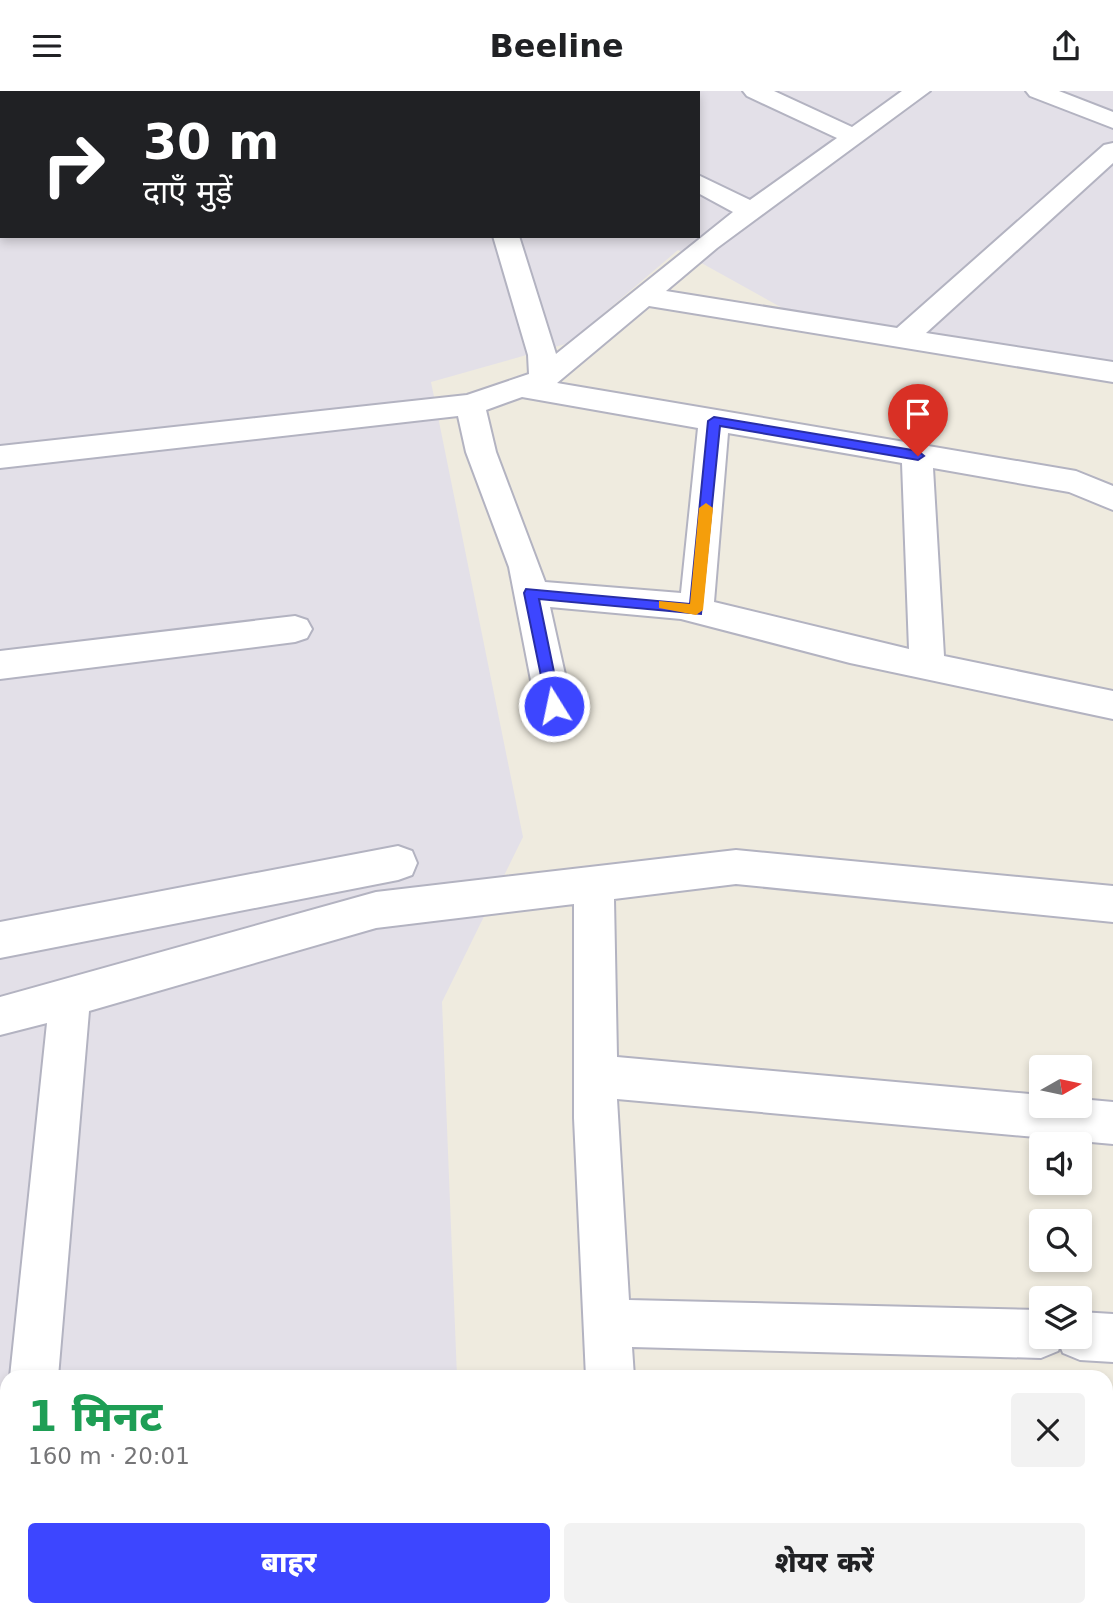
<!DOCTYPE html>
<html lang="hi">
<meta charset="utf-8">
<style>
:root{--surface:#fff;--page:#f2f2f2;--text:#202124;--muted:#757577;--accent:#3d46ff}
body{margin:0;font-family:"DejaVu Sans","Noto Sans Devanagari",sans-serif;background:var(--page);color:var(--text);height:100vh;display:flex;flex-direction:column;font-size:26px;white-space:nowrap}
*{box-sizing:border-box;margin:0}
p{font-size:23px;color:var(--muted)}
.icon{flex:none;width:38px;height:38px;fill:none;stroke:currentColor;stroke-width:2;stroke-linecap:round;stroke-linejoin:round}
.map{position:relative;flex:1;overflow:hidden}
.details{position:absolute;left:0px;top:1279px;width:1113px;height:247px;display:flex;flex-direction:column;background:var(--surface);border-radius:21px 21px 0 0;box-shadow:0 4px 10px #0003}
.details>*{flex:none}
.hud{position:absolute;left:0px;top:0px;width:700px;height:147px;box-shadow:0 4px 10px #0003;background:#202124;color:#fff;overflow:hidden}
.needle{width:46px;rotate:81deg}
.fabs{position:absolute;left:1029px;top:964px;display:grid;gap:14px}
.fabs a{display:grid;place-items:center;width:63px;height:63px;border-radius:7px;background:var(--surface);box-shadow:0 4px 10px #0003;font-size:35px}
.pin{position:absolute;display:grid;place-items:center;width:60px;height:60px;color:#fff;margin:-72px -30px;border-radius:50% 50% 50% 0;rotate:-45deg;box-shadow:0 0 7px #0007}
.pin .icon{rotate:45deg}
.me{position:absolute;width:77px;margin:-38px;rotate:350deg;stroke-linejoin:round;filter:drop-shadow(0 0 5px #0008)}
.turn{display:flex;align-items:center;gap:24px;height:147px;padding:0 28px;font-size:32px}
.turn .icon{width:91px;height:91px;stroke-width:2.5}
.turn b{display:block;font-size:49px;line-height:60px}
.round{display:grid;place-items:center;flex:none;width:74px;height:74px;border-radius:7px;background:var(--page)}
.overview{display:flex;align-items:center;justify-content:space-between;height:119px;padding:0 28px}
h1{font-size:42px;font-weight:800;line-height:52px;color:#1e9e55}
.button{display:flex;gap:14px;margin-top:auto;padding:14px 28px}
.button a{flex:1;height:80px;border-radius:7px;background:var(--accent);color:#fff;font-size:28px;font-weight:800;line-height:80px;text-align:center}
.button a+a{background:var(--page);color:var(--text)}
header{display:flex;justify-content:space-between;align-items:center;height:91px;padding:0 28px;background:var(--surface);font-size:32px;font-weight:800}
.map>svg:first-child{display:block}
</style>
<header><svg class="icon" aria-label="menu" viewBox="0 0 24 24"><path d="M4 6h16M4 12h16M4 18h16"/></svg>Beeline<svg class="icon" aria-label="share" viewBox="0 0 24 24"><path d="M12 15V3M7 8l5-5 5 5M5 13v7h14v-7"/></svg></header>
<div class="map">
<svg width="1113" height="1525" viewBox="0 0 1113 1525">
<rect width="100%" height="100%" fill="#efebdf"/>
<path fill="#e3e0e8" fill-rule="evenodd" d="M0 0H1113V270L795 224 678 159 569 252 431 291 523 746 442 911 457 1286H7V1519H467V1525H0ZM2 2H698V145H2Z"/>
<g fill="none" stroke-linecap="round" stroke-linejoin="round">
<g stroke="#b3b3c1" stroke-width="4">
<g id="minor">
<polygon points="397,0 421,0 422,2 398,2"/>
<polygon points="540,0 566,0 539,2"/>
<path d="M743 0H774L852 36 902 0H930L717 157 666 200 897 237 1104 54 1113 52V72L926 242 1113 271V291L649 215 557 292 1076 380 1113 395V419L1069 401 933 377 944 565 1113 600V628L850 572 681 528 550 516 572 615 567 625 554 629 541 625 536 615 509 476 466 361 458 325 0 377V355L467 304 529 283 528 264 493 145H519L556 263 733 121 698 102V84L750 109 837 47 747 5ZM522 306 698 337 681 502 545 491 496 361 486 319ZM728 342 902 372 909 558 714 511Z"/>
<polygon points="1026,0 1059,0 1113,21 1113,37 1030,5"/>
<polygon points="295,525 307,529 312,538 307,547 295,551 0,588 0,560"/>
<polygon points="398,755 412,760 417,772 412,784 398,789 0,867 0,831"/>
<polygon points="736,759 1113,795 1113,831 736,793 614,808 617,966 1041,1004 1041,1015 1080,1015 1080,1008 1113,1011 1113,1053 617,1008 629,1209 1041,1219 1041,1246 1080,1246 1080,1221 1113,1223 1113,1271 1080,1269 1063,1262 1060,1255 1058,1260 1041,1267 632,1256 634,1286 586,1286 574,1027 574,813 376,837 89,920 58,1286 10,1286 47,932 0,944 0,906 376,801"/>
<polygon points="1106,1473 1113,1473 1113,1525 1091,1519 1106,1519"/>
<polygon points="7,1495 7,1519 39,1519 39,1525 0,1525 0,1497"/>
<rect x="598" y="1519" width="54" height="6"/>
</g>
</g>
<use href="#minor" fill="#fff" fill-rule="evenodd"/>
</g>
<polygon fill="#3d46ff" stroke="#282ea6" stroke-width="2" points="714,326 918,360 924,365 918,369 720,335 701,523 539,508 561,615 554,621 548,619 524,502 526,498 690,513 708,330"/>
<polygon fill="#f59e0b" points="706,412 713,417 703,519 696,524 659,517 659,510 690,513 699,417"/>
</svg>
<div class="fabs">
<a><svg class="needle" viewBox="-14 -14 28 28"><path d="M0-13l5 13h-10z" fill="#e53935"/><path d="M0 13l5-13h-10z" fill="#757577"/></svg></a>
<a><svg class="icon" aria-label="sound" viewBox="0 0 24 24"><path d="M4 9h4l5-4v14l-5-4H4zM17 9q2 3 0 6"/></svg></a>
<a><svg class="icon" aria-label="search" viewBox="0 0 24 24"><circle cx="10" cy="10" r="6"/><path d="M15 15l6 6"/></svg></a>
<a><svg class="icon" aria-label="layers" viewBox="0 0 24 24"><path d="M12 4l9 5-9 5-9-5zM3 14l9 5 9-5"/></svg></a>
</div>
<div class="pin" style="left:918px;top:365px;background:#d93025"><svg class="icon" aria-label="arrive" viewBox="0 0 24 24"><path d="M6 21V4h12l-3 4 3 4H6"/></svg></div>
<svg class="me" style="left:554px;top:615px" viewBox="-20 -20 40 40"><circle r="17" fill="#3d46ff" stroke="#fff" stroke-width="3"/><path d="M0-11L8 9 0 5-8 9z" fill="#fff"/></svg>
<div class="hud">
<div class="turn"><svg class="icon" aria-label="right" viewBox="0 0 24 24"><path d="M7 20v-9h11M14 6l5 5-5 5"/></svg><div><b>30 m</b>दाएँ मुड़ें</div></div>
</div>
<section class="details">
<div class="overview"><div><h1>1 मिनट</h1><p>160 m · 20:01</p></div><a class="round"><svg class="icon" aria-label="close" viewBox="0 0 24 24"><path d="M6 6l12 12M18 6L6 18"/></svg></a></div>
<div class="button"><a>बाहर</a><a>शेयर करें</a></div>
</section>
</div>
